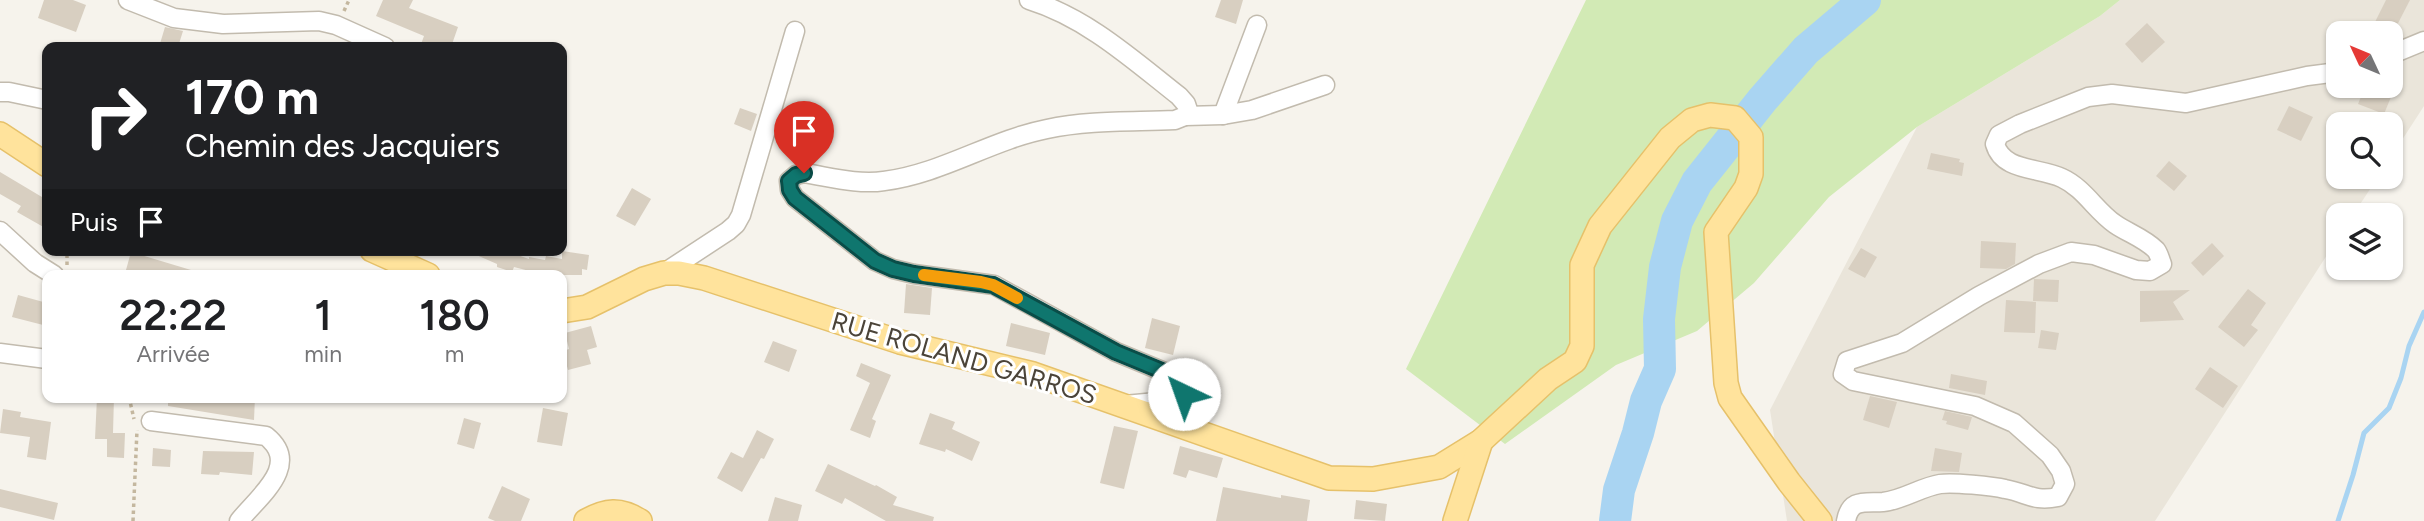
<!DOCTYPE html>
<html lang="fr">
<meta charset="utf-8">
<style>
:root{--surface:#fff;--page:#f2f2f2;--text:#202124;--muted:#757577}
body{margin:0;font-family:Figtree,sans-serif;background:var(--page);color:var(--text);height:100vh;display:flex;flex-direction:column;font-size:26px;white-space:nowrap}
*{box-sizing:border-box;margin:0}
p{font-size:23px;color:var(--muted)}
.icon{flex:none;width:38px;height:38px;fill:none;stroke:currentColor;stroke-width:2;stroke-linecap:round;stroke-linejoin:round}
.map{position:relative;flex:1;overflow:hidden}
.sheet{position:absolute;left:42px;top:270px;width:525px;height:133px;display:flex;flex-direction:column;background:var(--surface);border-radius:14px;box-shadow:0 2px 5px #0004}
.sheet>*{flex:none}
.banner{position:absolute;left:42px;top:42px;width:525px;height:214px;border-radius:14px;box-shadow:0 2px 5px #0004;background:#202124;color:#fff;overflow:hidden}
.needle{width:46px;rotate:314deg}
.tools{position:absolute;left:2326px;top:21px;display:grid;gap:14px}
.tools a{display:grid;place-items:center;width:77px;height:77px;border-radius:14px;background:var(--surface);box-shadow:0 2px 5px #0004;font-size:35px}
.pin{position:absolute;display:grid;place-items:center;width:60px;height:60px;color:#fff;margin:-72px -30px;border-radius:50% 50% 50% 0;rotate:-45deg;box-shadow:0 0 7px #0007}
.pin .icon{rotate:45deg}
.me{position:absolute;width:77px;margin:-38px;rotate:318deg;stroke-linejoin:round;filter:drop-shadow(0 0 5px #0008)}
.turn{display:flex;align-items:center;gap:24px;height:147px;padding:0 28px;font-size:32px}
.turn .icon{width:91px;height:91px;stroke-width:2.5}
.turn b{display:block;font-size:49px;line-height:60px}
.then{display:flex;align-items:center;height:66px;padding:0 28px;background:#0003;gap:14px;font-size:26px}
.eta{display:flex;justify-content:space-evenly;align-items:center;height:119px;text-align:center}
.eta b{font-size:42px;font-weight:600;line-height:49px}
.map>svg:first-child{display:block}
</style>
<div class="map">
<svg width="2424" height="521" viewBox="0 0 2424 521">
<rect width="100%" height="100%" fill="#f6f3ec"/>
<path fill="#eae5da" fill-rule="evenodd" d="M2120 0H2424V106L2391 157 2390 124H2338V177H2378L2353 215H2338V238L2155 521H1787L1770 410 1917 127 2100 16ZM2338 33H2390V86H2338Z"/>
<polygon fill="#d2eab5" points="1586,0 2120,0 2100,16 1917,127 1829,197 1754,283 1697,331 1616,365 1505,444 1406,369"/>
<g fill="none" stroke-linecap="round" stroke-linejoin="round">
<polyline stroke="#a9d4f2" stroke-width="5" points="2338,521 2353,475 2364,433 2389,408 2401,378 2409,346 2424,312"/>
<polyline stroke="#a9d4f2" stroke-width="32" points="1615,521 1619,490 1638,433 1646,401 1660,369 1659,319 1665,267 1677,221 1697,182 1763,99 1806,50 1865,0"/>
</g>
<g fill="#d8cfc1">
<polygon points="44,0 73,0 86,5 76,32 38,18"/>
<polygon points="383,0 413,0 409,8 458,27 451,47 420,47 424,36 376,16"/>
<polygon points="1221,0 1243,0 1236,24 1215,17"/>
<polygon points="2386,0 2410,0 2394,31 2375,22"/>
<polygon points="2147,23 2165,42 2142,63 2125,44"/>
<polygon points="165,27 183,31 178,47 159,47"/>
<polygon points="2365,87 2391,97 2384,114 2358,104"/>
<polygon points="2289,106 2313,117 2301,141 2277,130"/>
<polygon points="740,108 757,114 751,131 734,124"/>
<polygon points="1931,153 1960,159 1959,162 1964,163 1962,176 1927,169"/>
<polygon points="2169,161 2187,176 2174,191 2156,176"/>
<polygon points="0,172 47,200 47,229 17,212 21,206 0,194"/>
<polygon points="632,188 651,199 635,226 616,216"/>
<polygon points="1981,241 2016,243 2015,264 2006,269 1980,268"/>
<polygon points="2212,243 2224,256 2203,276 2191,263"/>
<polygon points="1861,248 1877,257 1865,278 1848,269"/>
<polygon points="465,250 503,250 529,259 529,257 545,260 546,256 562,259 562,251 589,255 587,270 582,269 582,275 545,275 514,267 512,272 497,267 497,264"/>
<polygon points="131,252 191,270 191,275 146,275 126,270"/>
<polygon points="2034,279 2059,280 2058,302 2033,301"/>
<polygon points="906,284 932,288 930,315 904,313"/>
<polygon points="2248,289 2266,303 2251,325 2258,330 2244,347 2218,327"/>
<polygon points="2190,290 2173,302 2184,320 2140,322 2140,291"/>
<polygon points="18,295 47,303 47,326 12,317"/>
<polygon points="2006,300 2036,302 2035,333 2004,332"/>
<polygon points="1152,318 1180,326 1173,355 1145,348"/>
<polygon points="1011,323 1050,333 1045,355 1006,346"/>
<polygon points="591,326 597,347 587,350 591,364 568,370 563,351 569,349 565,333"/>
<polygon points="2041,330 2059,333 2056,350 2038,348"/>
<polygon points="773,341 797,350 789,372 764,362"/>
<polygon points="861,363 891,375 872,419 876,421 870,438 850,430 870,383 856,376"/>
<polygon points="2210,367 2238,386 2223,408 2195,389"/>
<polygon points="1951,374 1987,381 1985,395 1949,388"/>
<polygon points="1870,396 1897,402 1889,428 1863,420"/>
<polygon points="97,397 114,397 113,433 125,433 124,458 107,457 107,439 95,439"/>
<polygon points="168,397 255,397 254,420 168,406"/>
<polygon points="543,408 568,413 562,446 537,442"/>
<polygon points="3,409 21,412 20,417 51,422 46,460 27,457 30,437 0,433"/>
<polygon points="1945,411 1972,417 1968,430 1946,424 1947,421 1942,420"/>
<polygon points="930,413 955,422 952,429 980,442 972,461 946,449 945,452 919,444"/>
<polygon points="464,418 481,423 474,449 457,444"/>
<polygon points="1114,426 1138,431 1124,489 1100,483"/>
<polygon points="757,430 774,439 764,459 761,458 742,492 717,478 731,452 743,458"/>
<polygon points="1180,446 1223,458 1217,478 1189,470 1186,478 1173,474"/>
<polygon points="153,448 171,450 170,467 152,466"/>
<polygon points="1935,448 1962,453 1959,472 1931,471"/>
<polygon points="203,451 254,452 252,475 220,472 219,475 201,474"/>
<polygon points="828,464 875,486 876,485 897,497 893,505 934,517 933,521 886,521 845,498 842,504 815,491"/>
<polygon points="502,486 530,499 521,521 495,521 488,518"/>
<polygon points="1223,487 1281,498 1281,495 1310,500 1307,521 1216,521"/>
<polygon points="0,489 58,503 54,520 0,507"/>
<polygon points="775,497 802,505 798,521 768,521"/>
<polygon points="1356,500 1387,504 1385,521 1354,519"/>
</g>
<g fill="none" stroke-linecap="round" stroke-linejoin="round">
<g stroke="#c2bbae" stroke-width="21">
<g id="minor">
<polyline points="128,0 174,18 223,24 319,21 336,25 385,47"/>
<path d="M1029 0C1087 18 1132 59 1179 96L1186 104 1188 110 1185 116 1175 120C1133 122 1089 120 1047 129 991 140 941 174 884 181 858 185 830 177 804 173L796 175 789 181 790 190 795 198 875 261 893 269 914 274 994 285 1116 352 1179 378 1186 385 1184 394 1177 400 1125 405"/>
<polyline points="2390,55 2424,41"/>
<polyline points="0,92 9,92 47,100"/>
<polyline points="1223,115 1257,25"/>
<polyline points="1185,116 1223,115 1252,110 1325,85"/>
<polyline points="0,231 35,263 54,275"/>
<polyline points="664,273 728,231 736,224 741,215 795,31"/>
<polyline points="0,353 47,359"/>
<path d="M151 421 266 436C302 465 259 496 239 521"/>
<path d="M1846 521C1850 498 1865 503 1883 502 1903 500 1921 487 1940 484 1952 482 1993 486 2005 489 2028 493 2033 502 2058 497L2065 484 2061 471 2050 455 2014 423 1975 406 1853 381 1843 374 1847 361 1902 343 1979 296 2039 264 2071 252 2094 255 2136 270 2150 271 2162 264C2160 259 2159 254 2156 250 2144 238 2128 233 2115 224 2096 211 2084 188 2062 178 2039 167 2003 172 1995 144L1999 135 2020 124 2088 97 2112 94 2186 103 2307 76 2338 72"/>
</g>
</g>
<g stroke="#e6c16a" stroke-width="26">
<g id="major">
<polyline points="0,134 47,165"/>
<polyline points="372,250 428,275"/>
<polyline points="562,311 587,307 644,279 664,273 679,273 704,278 900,342 1033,374 1329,478 1373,479 1439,467 1481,441 1548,379 1575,361 1582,346 1582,265 1600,226 1670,138 1692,120 1710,115 1735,118 1751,137 1751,174 1746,188 1716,232 1726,383 1730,398 1789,482 1820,521"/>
<path d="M586 521C606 510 620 508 640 521"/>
<polyline points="1455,521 1481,441"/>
</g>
</g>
<g stroke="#c4b79f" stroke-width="3.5" stroke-dasharray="3.5 3.5" stroke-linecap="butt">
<polyline points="344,11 349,0"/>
<polyline points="67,265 67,250"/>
<polyline points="129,397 134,419"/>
<polyline points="133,521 137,430"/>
</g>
<use href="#minor" stroke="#fff" stroke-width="18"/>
<use href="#major" stroke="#ffe39c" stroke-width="23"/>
</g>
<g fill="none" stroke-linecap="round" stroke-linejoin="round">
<g stroke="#0a4d48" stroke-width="18">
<polyline id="route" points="804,173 796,175 789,181 790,190 795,198 875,261 893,269 914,274 993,285 1116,352 1179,378 1186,385 1184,394"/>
</g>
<use href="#route" stroke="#0f766e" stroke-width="12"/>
<polyline stroke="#f59e0b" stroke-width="12" points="924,275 981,282 993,285 1017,298"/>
</g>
<g text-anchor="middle" stroke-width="6" stroke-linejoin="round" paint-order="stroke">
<g font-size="26" fill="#4b4439" stroke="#fff">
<text transform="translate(964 358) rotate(16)" y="9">RUE ROLAND GARROS</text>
</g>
</g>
</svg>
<div class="tools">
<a><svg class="needle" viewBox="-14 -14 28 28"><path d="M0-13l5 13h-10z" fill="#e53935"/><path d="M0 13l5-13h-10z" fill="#757577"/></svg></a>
<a><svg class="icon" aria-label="search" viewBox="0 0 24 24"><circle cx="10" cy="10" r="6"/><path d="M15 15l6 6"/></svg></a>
<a><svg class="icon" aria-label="layers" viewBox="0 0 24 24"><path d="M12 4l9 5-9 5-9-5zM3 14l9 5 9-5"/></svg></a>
</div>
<div class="pin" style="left:804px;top:173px;background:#d93025"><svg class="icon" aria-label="arrive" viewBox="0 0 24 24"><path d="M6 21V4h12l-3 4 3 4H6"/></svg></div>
<svg class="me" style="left:1184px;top:394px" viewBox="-20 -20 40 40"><circle r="19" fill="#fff"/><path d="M0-13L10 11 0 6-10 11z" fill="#0f766e"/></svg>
<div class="banner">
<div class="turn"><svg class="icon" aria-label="right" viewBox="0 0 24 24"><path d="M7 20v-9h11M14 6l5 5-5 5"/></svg><div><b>170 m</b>Chemin des Jacquiers</div></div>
<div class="then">Puis<svg class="icon" aria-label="arrive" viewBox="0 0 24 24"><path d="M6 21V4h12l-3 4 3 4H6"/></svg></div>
</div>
<section class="sheet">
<div class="eta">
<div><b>22:22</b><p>Arrivée</p></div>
<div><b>1</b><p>min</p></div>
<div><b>180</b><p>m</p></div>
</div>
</section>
</div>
